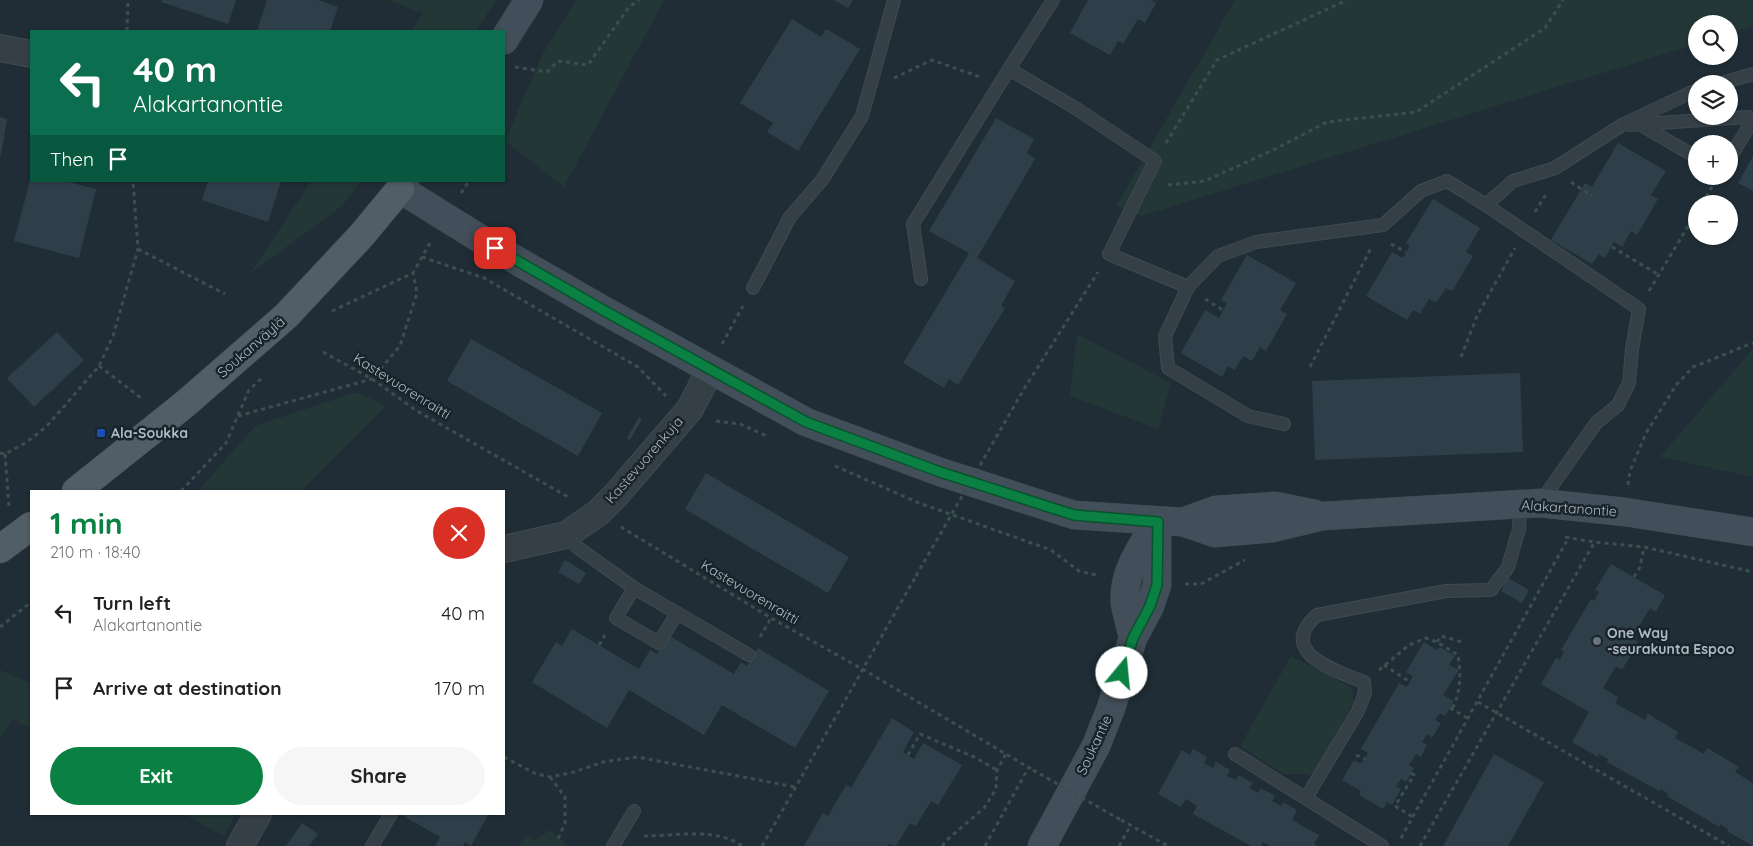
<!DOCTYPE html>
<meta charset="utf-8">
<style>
:root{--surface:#fff;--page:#f6f6f6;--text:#222;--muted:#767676;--accent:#0b8043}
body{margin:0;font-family:Quicksand,sans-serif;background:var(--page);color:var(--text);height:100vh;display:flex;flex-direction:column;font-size:19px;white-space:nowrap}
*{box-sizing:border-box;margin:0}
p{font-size:16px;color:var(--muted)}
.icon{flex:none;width:28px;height:28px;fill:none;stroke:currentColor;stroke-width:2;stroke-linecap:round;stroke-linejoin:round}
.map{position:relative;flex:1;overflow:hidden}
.details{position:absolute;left:30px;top:490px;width:475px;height:325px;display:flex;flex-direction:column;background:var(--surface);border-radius:0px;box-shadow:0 1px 4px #0004}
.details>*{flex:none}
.top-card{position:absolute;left:30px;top:30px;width:475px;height:152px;border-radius:0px;box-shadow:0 1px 4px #0004;background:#0b6e4f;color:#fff;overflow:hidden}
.buttons{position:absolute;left:1688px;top:15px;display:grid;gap:10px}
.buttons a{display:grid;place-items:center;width:50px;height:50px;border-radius:50%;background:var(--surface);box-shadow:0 1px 4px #0004;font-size:25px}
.pin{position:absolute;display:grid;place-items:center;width:42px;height:42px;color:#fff;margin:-21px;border-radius:10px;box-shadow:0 2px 8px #0006}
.me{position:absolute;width:55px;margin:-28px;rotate:17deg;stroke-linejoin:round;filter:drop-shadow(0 0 4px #0008)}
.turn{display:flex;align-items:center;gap:18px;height:105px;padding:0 20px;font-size:22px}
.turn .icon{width:65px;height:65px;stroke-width:2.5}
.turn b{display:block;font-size:35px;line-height:42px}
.then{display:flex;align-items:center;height:48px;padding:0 20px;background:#0003;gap:10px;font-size:19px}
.round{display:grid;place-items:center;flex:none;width:52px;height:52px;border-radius:26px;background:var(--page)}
.overview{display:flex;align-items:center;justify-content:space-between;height:85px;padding:0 20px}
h1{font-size:30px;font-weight:800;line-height:38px;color:var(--accent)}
.action{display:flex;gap:10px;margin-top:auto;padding:10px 20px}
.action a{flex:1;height:58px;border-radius:30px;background:var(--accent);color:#fff;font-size:20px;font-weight:800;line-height:58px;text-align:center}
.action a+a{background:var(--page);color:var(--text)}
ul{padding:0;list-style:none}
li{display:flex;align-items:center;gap:15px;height:75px;padding:0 20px}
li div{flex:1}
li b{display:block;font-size:19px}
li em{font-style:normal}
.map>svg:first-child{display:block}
</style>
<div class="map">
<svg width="1753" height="846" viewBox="0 0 1753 846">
<rect width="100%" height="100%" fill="#202d36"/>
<g fill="#223736">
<polygon points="387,0 496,0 476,31 411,31 423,13"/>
<polygon points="576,0 664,0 564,187 505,141 543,53"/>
<polygon points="1235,0 1753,0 1753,26 1729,33 1729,24 1696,24 1696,44 1141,216 1116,206"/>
<polygon points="311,181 361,181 342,206 250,274"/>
<polygon points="1077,334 1171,383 1158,429 1070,396"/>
<polygon points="1753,349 1753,477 1660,457"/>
<polygon points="357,392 386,406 301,491 198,491 255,426"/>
<polygon points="1291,656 1351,687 1354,702 1314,774 1283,774 1240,746"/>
<polygon points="0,670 31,683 31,729 13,719 0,738"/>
<polygon points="184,814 236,814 224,836"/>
<polygon points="550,830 568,846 518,846 526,835 534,841"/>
</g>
<g fill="#2f3f4a">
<polygon points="162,0 236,0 228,24 161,2"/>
<polygon points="267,0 318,0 338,7 330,31 257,31"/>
<polygon points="834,0 853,0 848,8"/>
<polygon points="1088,0 1151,0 1156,3 1145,23 1138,19 1123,44 1118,41 1110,55 1070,33"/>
<polygon points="792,19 821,37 826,29 860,49 798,151 767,132 773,123 740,103"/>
<polygon points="0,117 7,119 1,155 0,155"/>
<polygon points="996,118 1034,139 1027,153 1035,159 977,258 1015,281 1001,306 1005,308 958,385 949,379 944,388 903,363 969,253 929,231"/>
<polygon points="1618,143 1666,171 1651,195 1658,199 1637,235 1631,231 1622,247 1614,242 1605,258 1599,254 1592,264 1551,240 1585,183 1592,187"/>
<polygon points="1753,156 1753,191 1738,183"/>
<polygon points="31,177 31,181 65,181 96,189 79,258 14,241"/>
<polygon points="208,181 281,181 268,222 202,200"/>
<polygon points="1433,199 1480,228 1466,252 1473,256 1452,291 1446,288 1436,303 1429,299 1420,314 1413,310 1407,320 1366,296 1392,252 1403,258 1410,246 1406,243"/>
<polygon points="1247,255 1296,283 1280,310 1287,314 1266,351 1260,347 1252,361 1243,356 1235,370 1228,366 1222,377 1181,353 1205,310 1219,318 1227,303 1221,300"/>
<polygon points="57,332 84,360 34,407 7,378"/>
<polygon points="471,339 602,413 578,456 447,381"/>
<polygon points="1520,373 1523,452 1315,460 1312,381"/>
<polygon points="639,417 642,419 630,440 627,438"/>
<polygon points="706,473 849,557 828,593 685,509"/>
<polygon points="565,560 586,573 579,584 558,572"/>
<polygon points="1611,564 1665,595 1656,612 1650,608 1632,638 1638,642 1622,670 1616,666 1603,688 1618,697 1615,703 1645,720 1648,714 1678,732 1675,738 1704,754 1707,748 1739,767 1735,772 1753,783 1753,846 1727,831 1728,829 1720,824 1719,827 1667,796 1668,794 1664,791 1660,789 1659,791 1607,762 1608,759 1599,754 1598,757 1572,742 1589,712 1541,684 1556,658 1560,660 1564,652 1561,650 1591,599 1594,601 1599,592 1595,590"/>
<polygon points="1508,578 1529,590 1522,603 1501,591"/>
<polygon points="572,629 639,669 650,650 657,654 668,635 734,674 741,662 747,666 758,648 829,691 795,748 722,705 704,735 629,690 607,728 532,682 556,642 562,646"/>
<polygon points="1424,642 1437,650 1440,647 1455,656 1449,665 1459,670 1443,695 1454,701 1445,716 1440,713 1435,720 1441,723 1432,738 1427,734 1422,742 1427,745 1421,757 1416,754 1409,765 1414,768 1406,782 1401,779 1396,786 1401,789 1392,805 1387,802 1383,809 1359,795 1361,791 1342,780 1354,760 1361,764 1368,753 1361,749 1399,683 1407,687 1413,676 1406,672"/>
<polygon points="892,718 914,732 903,752 914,759 923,743 962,765 938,805 931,801 916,826 910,823 896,846 889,844 888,846 804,846 823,813 828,816 846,785 851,788"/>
<polygon points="1193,749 1207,757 1204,763 1213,768 1216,762 1230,770 1227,776 1236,780 1239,775 1253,783 1250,788 1258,793 1261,788 1275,796 1272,801 1281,806 1283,802 1297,810 1292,820 1319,835 1314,844 1318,846 1270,846 1263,842 1261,846 1251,846 1193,814 1197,806 1186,799 1181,807 1158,794 1182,750 1190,755"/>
<polygon points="1494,754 1544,782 1508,846 1443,846"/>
<polygon points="406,814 486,814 488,815 471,846 465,842 463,846 435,846 440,837 405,817"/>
<polygon points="302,823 318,834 309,846 286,846"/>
</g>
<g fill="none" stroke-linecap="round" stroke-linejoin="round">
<g stroke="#404a53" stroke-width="14">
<g id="lane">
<polyline points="1053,0 1009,69 1077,109 1155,161 1109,254 1188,287 1218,256 1256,242 1383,225 1421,191 1447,181 1486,205 1513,181 1555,168 1622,125 1696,90"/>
<polyline points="1719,84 1753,74"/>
<polyline points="1639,124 1696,157"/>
<polyline points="1629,125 1748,117 1751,123 1729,159"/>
<polyline points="1486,205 1639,309 1632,349 1629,383 1618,405 1596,423 1540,503"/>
<polyline points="921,279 913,224 1009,69"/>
<polyline points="1188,287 1165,336 1168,368 1248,416 1284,424"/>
<polyline points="753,288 790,217 822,180 862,116 894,0"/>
<polyline points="566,535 577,547 634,588 749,655"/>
<polyline points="634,588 616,618 659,643 677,613"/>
<polyline points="1235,754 1382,846"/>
<path d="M1306 798 1358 711 1365 693 1364 682C1336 671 1275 652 1317 615L1446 591 1491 590 1508 567 1519 529 1520 503"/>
<polyline points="372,846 391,814"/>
<polyline points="613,846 634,811"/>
</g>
</g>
<g stroke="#404a53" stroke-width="28">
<g id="street">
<polyline points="0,48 31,54"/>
<polyline points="504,549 566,535 598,513 615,496 690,409 710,370"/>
<polyline points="240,846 258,814"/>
</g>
</g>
<g stroke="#404a53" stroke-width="29">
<g id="secondary">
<polyline points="504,40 529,0"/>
<polyline points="405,181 400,189 495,248 603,310 806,422 940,472 1074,515 1183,522 1215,533 1273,528 1323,516 1540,503 1625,512 1753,532"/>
<polyline points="1183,522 1216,510 1275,506 1315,514"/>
<path d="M1133 638C1131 627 1127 615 1125 604 1122 573 1142 546 1157 522"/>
<polyline points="1042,846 1096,746 1111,708 1133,638 1150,606 1157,585 1157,522"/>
</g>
</g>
<g stroke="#404a53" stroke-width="29">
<g id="primary">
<polyline points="76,491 185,404 286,316 361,236 400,189"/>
<polyline points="0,549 31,526"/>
</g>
</g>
<g stroke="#3b4f4e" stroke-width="3" stroke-dasharray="4 4" stroke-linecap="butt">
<polyline points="127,31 128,0"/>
<polyline points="515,67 547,72 558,61 588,65 629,7 639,0"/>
<polyline points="894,78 932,60 980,77"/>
<polyline points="1166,143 1217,60 1347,0"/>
<polyline points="1571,182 1592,196"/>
<polyline points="1168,185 1205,181 1275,149 1327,122 1416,112 1545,28 1563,0"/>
<polyline points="461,193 469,181"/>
<polyline points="1702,204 1718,176"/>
<polyline points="1535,212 1546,194"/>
<polyline points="1391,244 1406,252"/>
<polyline points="1612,247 1659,275"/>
<polyline points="138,249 225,294"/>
<polyline points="422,257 484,278 638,367 666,396"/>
<polyline points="1649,291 1696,213"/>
<polyline points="1205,299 1223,310"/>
<polyline points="332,311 413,273 431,241"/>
<polyline points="722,344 743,306"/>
<polyline points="323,352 372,379 417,411 570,498"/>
<polyline points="1461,357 1477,316 1515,248"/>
<polyline points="99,366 141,398"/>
<polyline points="1310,367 1371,248"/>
<polyline points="1024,389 1098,272"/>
<polyline points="238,416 372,379 400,346 417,293 413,273"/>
<polyline points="716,421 740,424 767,436"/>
<polyline points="0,453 5,454 27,442 47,426 99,366 113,336 138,249 133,181"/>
<polyline points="5,454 9,507"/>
<polyline points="835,466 919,503 1051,550 1079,571 1100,576"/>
<polyline points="1628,485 1630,471 1646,433 1677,384 1693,367 1753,343"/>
<polyline points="181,491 226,443 249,390 264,376"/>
<polyline points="621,527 771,618 864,670 1033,770"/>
<polyline points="1565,537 1594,542 1644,547 1753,572"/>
<polyline points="1634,577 1640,567 1644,547"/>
<polyline points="1185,584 1201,584 1245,560"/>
<polyline points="0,627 31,602"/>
<polyline points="760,637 771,618"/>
<polyline points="1437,642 1441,636 1462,642"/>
<polyline points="599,645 605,635"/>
<polyline points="1384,665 1410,682"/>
<path d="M1379 670 1409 645 1426 638 1437 642 1458 655C1461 675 1461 691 1452 709"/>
<polyline points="1478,702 1729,846"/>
<polyline points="1450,708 1469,719"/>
<polyline points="908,755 920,734 974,757 997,770"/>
<polyline points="1356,755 1365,759"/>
<polyline points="504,757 534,773 550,777 574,772 603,762 637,757 796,787"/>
<polyline points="1411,773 1414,775 1395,806 1413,817"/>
<polyline points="550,777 565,797 565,823 558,839"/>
<polyline points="1121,820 1168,846"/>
<path d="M644 836C675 836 716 827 742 846"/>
<polyline points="1401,838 1569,537"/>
<polyline points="762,846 916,576"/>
<polyline points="942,846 948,839 984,808 996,789 997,770 1006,754"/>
<polyline points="985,846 1029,767"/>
<polyline points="1119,846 1131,825"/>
<polyline points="1420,846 1594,543"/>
</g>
<use href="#lane" stroke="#343f46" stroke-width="12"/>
<use href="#street" stroke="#343f46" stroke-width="26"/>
<use href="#secondary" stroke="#424e59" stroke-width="28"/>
<use href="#primary" stroke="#515e67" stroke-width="28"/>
<g stroke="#3b4f4e" stroke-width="3" stroke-dasharray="4 4" stroke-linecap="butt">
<polyline points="916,576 1024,389"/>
<polyline points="1033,770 1121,820"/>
</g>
</g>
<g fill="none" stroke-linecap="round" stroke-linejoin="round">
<g stroke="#07532c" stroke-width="12">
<polyline id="route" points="495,248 603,310 806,422 940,472 1074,515 1158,522 1157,585 1150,606 1133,638 1122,673"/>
</g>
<use href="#route" stroke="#0b8043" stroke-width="9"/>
</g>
<rect fill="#1a4fb4" stroke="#19232b" stroke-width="2" x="96" y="428" width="10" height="10" rx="2.5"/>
<circle fill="#6b7280" stroke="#19232b" stroke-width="2" cx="1597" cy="641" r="5"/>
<g text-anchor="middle" stroke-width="5" stroke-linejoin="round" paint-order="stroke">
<g font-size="14" fill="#aebac3" stroke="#19232b">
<text transform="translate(251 347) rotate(-41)" y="5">Soukanväylä</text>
<text transform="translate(402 386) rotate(32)" y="5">Kastevuorenraitti</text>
<text transform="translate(644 460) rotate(-49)" y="5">Kastevuorenkuja</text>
<text transform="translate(1569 508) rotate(4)" y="5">Alakartanontie</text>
<text transform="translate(750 592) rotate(31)" y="5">Kastevuorenraitti</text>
<text transform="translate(1094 745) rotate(-65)" y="5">Soukantie</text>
</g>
<g font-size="14" font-weight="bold" fill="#aebac3" stroke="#19232b" text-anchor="start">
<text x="111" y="438">Ala-Soukka</text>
<text x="1607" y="638">One Way<tspan x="1607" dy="16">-seurakunta Espoo</tspan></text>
</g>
</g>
</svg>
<div class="buttons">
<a><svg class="icon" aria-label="search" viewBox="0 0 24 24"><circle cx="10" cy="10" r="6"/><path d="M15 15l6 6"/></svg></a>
<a><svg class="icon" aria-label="layers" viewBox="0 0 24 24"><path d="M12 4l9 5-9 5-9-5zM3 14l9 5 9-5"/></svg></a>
<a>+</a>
<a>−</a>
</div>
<div class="pin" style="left:495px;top:248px;background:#d93025"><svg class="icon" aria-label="arrive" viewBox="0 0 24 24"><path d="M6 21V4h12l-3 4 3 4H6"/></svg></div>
<svg class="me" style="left:1122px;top:673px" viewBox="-20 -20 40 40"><circle r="19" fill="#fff"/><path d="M0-13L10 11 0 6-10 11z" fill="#0b8043"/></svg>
<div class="top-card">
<div class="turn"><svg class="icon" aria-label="left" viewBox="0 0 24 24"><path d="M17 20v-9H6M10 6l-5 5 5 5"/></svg><div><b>40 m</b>Alakartanontie</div></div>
<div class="then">Then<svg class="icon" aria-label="arrive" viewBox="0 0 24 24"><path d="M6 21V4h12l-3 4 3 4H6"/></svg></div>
</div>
<section class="details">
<div class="overview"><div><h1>1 min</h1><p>210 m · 18:40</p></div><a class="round" style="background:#d93025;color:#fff"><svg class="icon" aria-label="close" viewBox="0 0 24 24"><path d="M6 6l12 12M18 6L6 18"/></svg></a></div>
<ul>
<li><svg class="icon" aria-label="left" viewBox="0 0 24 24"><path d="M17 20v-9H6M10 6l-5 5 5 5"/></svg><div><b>Turn left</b><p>Alakartanontie</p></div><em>40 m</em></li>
<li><svg class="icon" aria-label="arrive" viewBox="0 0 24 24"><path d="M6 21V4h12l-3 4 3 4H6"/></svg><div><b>Arrive at destination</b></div><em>170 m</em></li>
</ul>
<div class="action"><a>Exit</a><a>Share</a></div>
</section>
</div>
